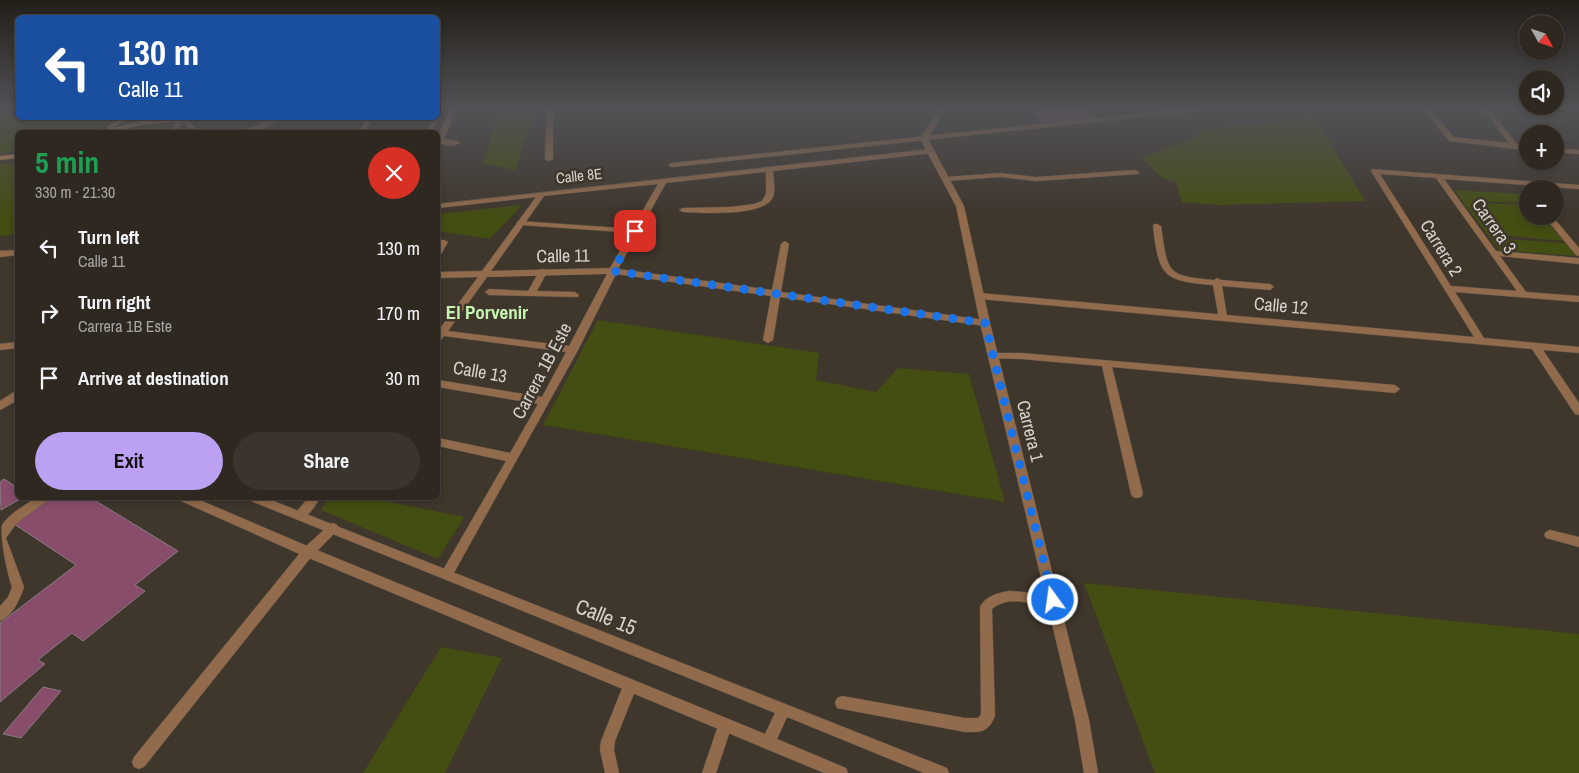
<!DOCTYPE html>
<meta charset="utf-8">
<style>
:root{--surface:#2f2821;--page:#3b342e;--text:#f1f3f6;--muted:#a7a6a5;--line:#4a443f;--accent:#bca0f2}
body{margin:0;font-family:"Archivo Narrow",sans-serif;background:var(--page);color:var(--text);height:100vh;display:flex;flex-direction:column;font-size:19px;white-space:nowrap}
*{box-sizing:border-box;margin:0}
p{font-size:16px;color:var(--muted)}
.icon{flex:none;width:28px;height:28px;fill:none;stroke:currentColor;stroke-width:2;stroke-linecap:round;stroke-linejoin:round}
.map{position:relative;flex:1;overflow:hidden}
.drawer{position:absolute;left:15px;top:130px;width:425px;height:370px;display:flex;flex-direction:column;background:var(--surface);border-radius:8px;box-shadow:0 2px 8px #0003,0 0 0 1px var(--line)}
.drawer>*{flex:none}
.banner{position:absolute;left:15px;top:15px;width:425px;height:105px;border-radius:8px;box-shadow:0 2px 8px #0003,0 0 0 1px var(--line);background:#1a4fa0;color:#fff;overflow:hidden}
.needle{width:32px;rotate:130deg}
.fabs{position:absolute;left:1519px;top:15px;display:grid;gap:10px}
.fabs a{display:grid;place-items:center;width:45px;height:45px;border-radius:50%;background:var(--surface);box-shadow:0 2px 8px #0003,0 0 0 1px var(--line);font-size:25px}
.pin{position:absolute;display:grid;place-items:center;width:42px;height:42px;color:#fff;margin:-21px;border-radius:10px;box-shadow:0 2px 8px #0006}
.me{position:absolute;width:55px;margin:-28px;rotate:346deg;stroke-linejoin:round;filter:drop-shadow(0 0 4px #0008)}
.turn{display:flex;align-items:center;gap:18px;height:105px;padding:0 20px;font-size:22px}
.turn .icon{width:65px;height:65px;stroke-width:2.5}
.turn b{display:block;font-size:35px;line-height:42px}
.round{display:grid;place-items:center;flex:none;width:52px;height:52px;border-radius:26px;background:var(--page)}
.summary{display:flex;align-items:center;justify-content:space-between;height:85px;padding:0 20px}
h1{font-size:30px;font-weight:800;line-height:38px;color:#1e9e55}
.primary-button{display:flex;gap:10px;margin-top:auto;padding:10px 20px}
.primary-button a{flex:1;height:58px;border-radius:30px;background:var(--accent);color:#111;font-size:20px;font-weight:800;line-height:58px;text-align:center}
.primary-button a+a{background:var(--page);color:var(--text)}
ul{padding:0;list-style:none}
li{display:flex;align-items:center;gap:15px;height:65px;padding:0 20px}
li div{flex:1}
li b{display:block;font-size:19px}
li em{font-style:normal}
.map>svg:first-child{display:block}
</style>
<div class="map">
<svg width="1579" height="773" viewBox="0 0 1579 773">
<rect width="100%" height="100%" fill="#3f362c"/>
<g fill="#444d12">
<polygon points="0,109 17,109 18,118 116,118 92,132 18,132 17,152 0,153"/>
<polygon points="501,109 535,109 515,170 482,163"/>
<polygon points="1315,117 1365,201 1219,205 1182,202 1176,182 1162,178 1142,158 1198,136 1200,130"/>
<polygon points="170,124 165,132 119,132 156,125"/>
<polygon points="17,162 17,234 0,236 0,164"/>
<polygon points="1454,190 1524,194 1527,199 1527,203 1475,201 1505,239 1565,243 1576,256 1499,250"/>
<polygon points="1483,203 1527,205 1528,216 1542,216 1564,241 1508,236"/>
<polygon points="522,205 490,239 438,231 438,214"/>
<polygon points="598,320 819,353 816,380 876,392 898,368 969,374 1005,502 543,425"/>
<polygon points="330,498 370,498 464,517 438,559 321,510"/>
<polygon points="1084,583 1579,634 1579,773 1155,773"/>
<polygon points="441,647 502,658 445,773 363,773"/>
</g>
<g fill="#884d6b" stroke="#897a81">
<polygon points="1033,109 1087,109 1094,117 1044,124"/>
<polygon points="4,479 18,488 18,498 22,498 1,510 0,482"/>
<polygon points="51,498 91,498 178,551 135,585 145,591 83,641 72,633 38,660 45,664 0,702 0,623 76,565 14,524"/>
<polygon points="43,687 61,691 21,738 3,734"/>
</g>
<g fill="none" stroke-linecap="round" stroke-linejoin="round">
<g stroke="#5a5249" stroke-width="1">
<g id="service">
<path d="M450 109H456L444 139 459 141 460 143C455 147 441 146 438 141V137Z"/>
<polygon points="547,109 553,109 553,159 549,161 545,159"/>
<polygon points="438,116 439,118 432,132 426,132 433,118"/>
<polygon points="179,118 185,118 200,132 193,132"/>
<path d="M273 118H281C269 127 252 134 236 132L252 127Z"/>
<polygon points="367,118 373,118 365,132 359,132"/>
<path d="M766 167H769L773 169C773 177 776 189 773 197 765 217 702 213 683 212L679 210 683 208 730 207 754 204 762 201 766 194Z"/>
<polygon points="1135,170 1139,172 1138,174 1036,181 1000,177 946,181 942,179 946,177 1000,173 1036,177"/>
<polygon points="518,221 635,229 639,231 635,233 521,225 517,223"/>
<path d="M1154 224H1157L1161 226C1168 272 1165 276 1214 280L1217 278 1221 280 1270 284 1274 287 1270 290 1222 286 1227 317 1222 320 1219 319 1213 285C1162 281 1159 276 1153 226Z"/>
<polygon points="543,269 547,272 537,291 575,292 579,295 578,297 489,295 485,292 489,289 528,291 540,270"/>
<polygon points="18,342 18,348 0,350 0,344"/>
<polygon points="993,353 1021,353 1395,385 1400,389 1395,393 1112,367 1143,494 1141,497 1137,498 1133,497 1131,494 1102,366 1021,359 990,358 988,356 990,354"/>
<path d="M35 498H49L47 501 16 524 6 538 24 587C20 599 13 616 0 621V606L8 597 12 587C7 573 0 539 2 525 9 514 24 506 35 498Z"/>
<polygon points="333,523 337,525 339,528 337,531 312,556 144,767 139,769 134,767 132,762 134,757 304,548 329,525"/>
<path d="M1009 591 1053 594 1057 596 1059 600 1057 604C1038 611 1014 591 992 609L995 716C988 733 981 732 965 732L837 708 835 703 837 698 842 696 965 718H978L981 714 980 607C985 596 998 593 1009 591Z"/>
<polygon points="630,680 635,681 637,686 615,741 614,750 619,773 605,773 600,750 601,741 625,681"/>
<polygon points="725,718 730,720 732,725 716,773 702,773 720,720"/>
</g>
</g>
<g stroke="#5a5249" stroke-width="1">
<g id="minor">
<polygon points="1180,109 1202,109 1199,111 672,167 668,165 672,163"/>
<polygon points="1423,109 1430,109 1454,137 1509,143 1482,109 1489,109 1517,144 1528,145 1528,149 1516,149 1449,141"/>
<polygon points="1555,148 1579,150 1579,154 1555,152"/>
<path d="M931 149 935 151 934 153 666 183 618 269 772 290 781 244 785 241 789 244 781 292 985 320 988 321 990 323 988 325 985 326 780 297 773 340 768 343 763 340 771 296 616 274 578 350 451 578 447 579 443 578 441 574 443 570 506 461 438 446V438L510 453 538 404 438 387V380L542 397 566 352 444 336 441 340 438 341V331L478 277 438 278V272L482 271 536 197 438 208V204ZM658 184 610 268 491 271 544 196ZM607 274 569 346 448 331 487 277Z"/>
<path d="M1372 169 1579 185V189L1444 179 1496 251 1579 258V264L1500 256 1526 292 1579 296V302L1455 292 1484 338 1579 347V353L1543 350 1579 403V415L1575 414 1532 349 980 299 976 296 980 293 1474 337 1371 171ZM1380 174 1436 178 1517 291 1451 286Z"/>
<polygon points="1544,216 1552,216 1579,248 1579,256 1576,255"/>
<polygon points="441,240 444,240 448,242 441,254 438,255 438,246"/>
<polygon points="18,250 18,255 0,257 0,251"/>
<polygon points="14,392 18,392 18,400 0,410 0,401"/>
<path d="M308 498H320C315 506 306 522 296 518L294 515Z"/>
<polygon points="1550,530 1579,537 1579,547 1546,538 1544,535 1546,532"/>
</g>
</g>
<g stroke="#5a5249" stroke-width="1">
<g id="tertiary">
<polygon points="939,109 945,109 928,139 964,206 990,323 1089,720 1098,773 1084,773 1075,720 980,323 956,206 920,139"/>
<polygon points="179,118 185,118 176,132 170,132"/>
<polygon points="179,498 195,498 312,548 765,734 775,713 251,501 249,498 266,498 942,766 947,768 949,773 924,773 787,717 777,739 846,768 848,773 824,773 304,556 181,501"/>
</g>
</g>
<g stroke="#5a5249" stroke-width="1">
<g id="secondary">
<path d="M121 118H128L113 128C140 121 169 114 196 118L193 120 141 125 112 132H103L104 131 109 129 107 127 108 126Z"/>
<polygon points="18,154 18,158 0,160 0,156"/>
</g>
</g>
<use href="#service" fill="#926b4c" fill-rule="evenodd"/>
<use href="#minor" fill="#926b4c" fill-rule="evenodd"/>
<use href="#tertiary" fill="#926b4c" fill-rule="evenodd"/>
<use href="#secondary" fill="#c58654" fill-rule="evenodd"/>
</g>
<linearGradient id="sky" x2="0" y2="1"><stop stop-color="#231e18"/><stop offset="0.5" stop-color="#525256"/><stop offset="1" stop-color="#525256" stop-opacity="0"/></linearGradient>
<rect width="1579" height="217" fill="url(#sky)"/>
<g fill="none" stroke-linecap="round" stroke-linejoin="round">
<polyline stroke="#1a73e8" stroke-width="9" stroke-dasharray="0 16.2" points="635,231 613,271 985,323 1053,600"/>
</g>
<g text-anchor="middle" stroke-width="5" stroke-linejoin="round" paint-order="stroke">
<g font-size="15" fill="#d7d2cb" stroke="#3f362c">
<text transform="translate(579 176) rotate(-6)" y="5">Calle 8E</text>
</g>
<g font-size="18" fill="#d7d2cb" stroke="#3f362c">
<text transform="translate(1494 226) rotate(55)" y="6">Carrera 3</text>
<text transform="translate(1441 248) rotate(58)" y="6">Carrera 2</text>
<text transform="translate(563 256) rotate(-1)" y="6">Calle 11</text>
<text transform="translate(1281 306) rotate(5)" y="6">Calle 12</text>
<text transform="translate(542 371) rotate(-62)" y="6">Carrera 1B Este</text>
<text transform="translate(480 372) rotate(10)" y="6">Calle 13</text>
<text transform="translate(1030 431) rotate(76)" y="6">Carrera 1</text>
</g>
<g font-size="19" font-weight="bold" fill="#c6f5b2" stroke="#3f362c">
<text x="487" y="319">El Porvenir</text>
</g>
<g font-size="21" fill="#d7d2cb" stroke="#3f362c">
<text transform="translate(606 617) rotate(22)" y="7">Calle 15</text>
</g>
</g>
</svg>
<div class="fabs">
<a><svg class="needle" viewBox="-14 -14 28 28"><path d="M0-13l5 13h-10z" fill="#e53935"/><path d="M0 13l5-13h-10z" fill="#a7a6a5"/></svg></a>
<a><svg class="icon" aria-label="sound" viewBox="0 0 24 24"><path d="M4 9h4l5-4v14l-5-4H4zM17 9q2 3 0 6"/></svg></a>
<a>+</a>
<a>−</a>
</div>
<div class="pin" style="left:635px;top:231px;background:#d93025"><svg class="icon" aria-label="arrive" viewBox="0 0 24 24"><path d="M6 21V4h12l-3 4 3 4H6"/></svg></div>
<svg class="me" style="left:1053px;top:600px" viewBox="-20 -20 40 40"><circle r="17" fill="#1a73e8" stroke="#fff" stroke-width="3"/><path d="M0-11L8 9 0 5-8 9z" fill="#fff"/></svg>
<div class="banner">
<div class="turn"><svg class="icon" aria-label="left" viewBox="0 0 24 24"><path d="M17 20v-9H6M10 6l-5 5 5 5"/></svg><div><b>130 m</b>Calle 11</div></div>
</div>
<section class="drawer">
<div class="summary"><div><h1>5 min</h1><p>330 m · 21:30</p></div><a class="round" style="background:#d93025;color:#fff"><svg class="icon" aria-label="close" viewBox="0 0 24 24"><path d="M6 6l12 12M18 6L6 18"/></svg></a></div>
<ul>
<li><svg class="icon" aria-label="left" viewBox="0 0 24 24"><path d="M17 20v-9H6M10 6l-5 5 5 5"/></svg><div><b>Turn left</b><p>Calle 11</p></div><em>130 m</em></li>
<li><svg class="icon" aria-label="right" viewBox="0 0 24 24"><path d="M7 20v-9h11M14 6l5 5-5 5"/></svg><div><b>Turn right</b><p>Carrera 1B Este</p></div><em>170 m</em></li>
<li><svg class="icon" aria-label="arrive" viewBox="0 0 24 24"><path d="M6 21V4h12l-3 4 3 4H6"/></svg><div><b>Arrive at destination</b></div><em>30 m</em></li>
</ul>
<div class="primary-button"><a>Exit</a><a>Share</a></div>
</section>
</div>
